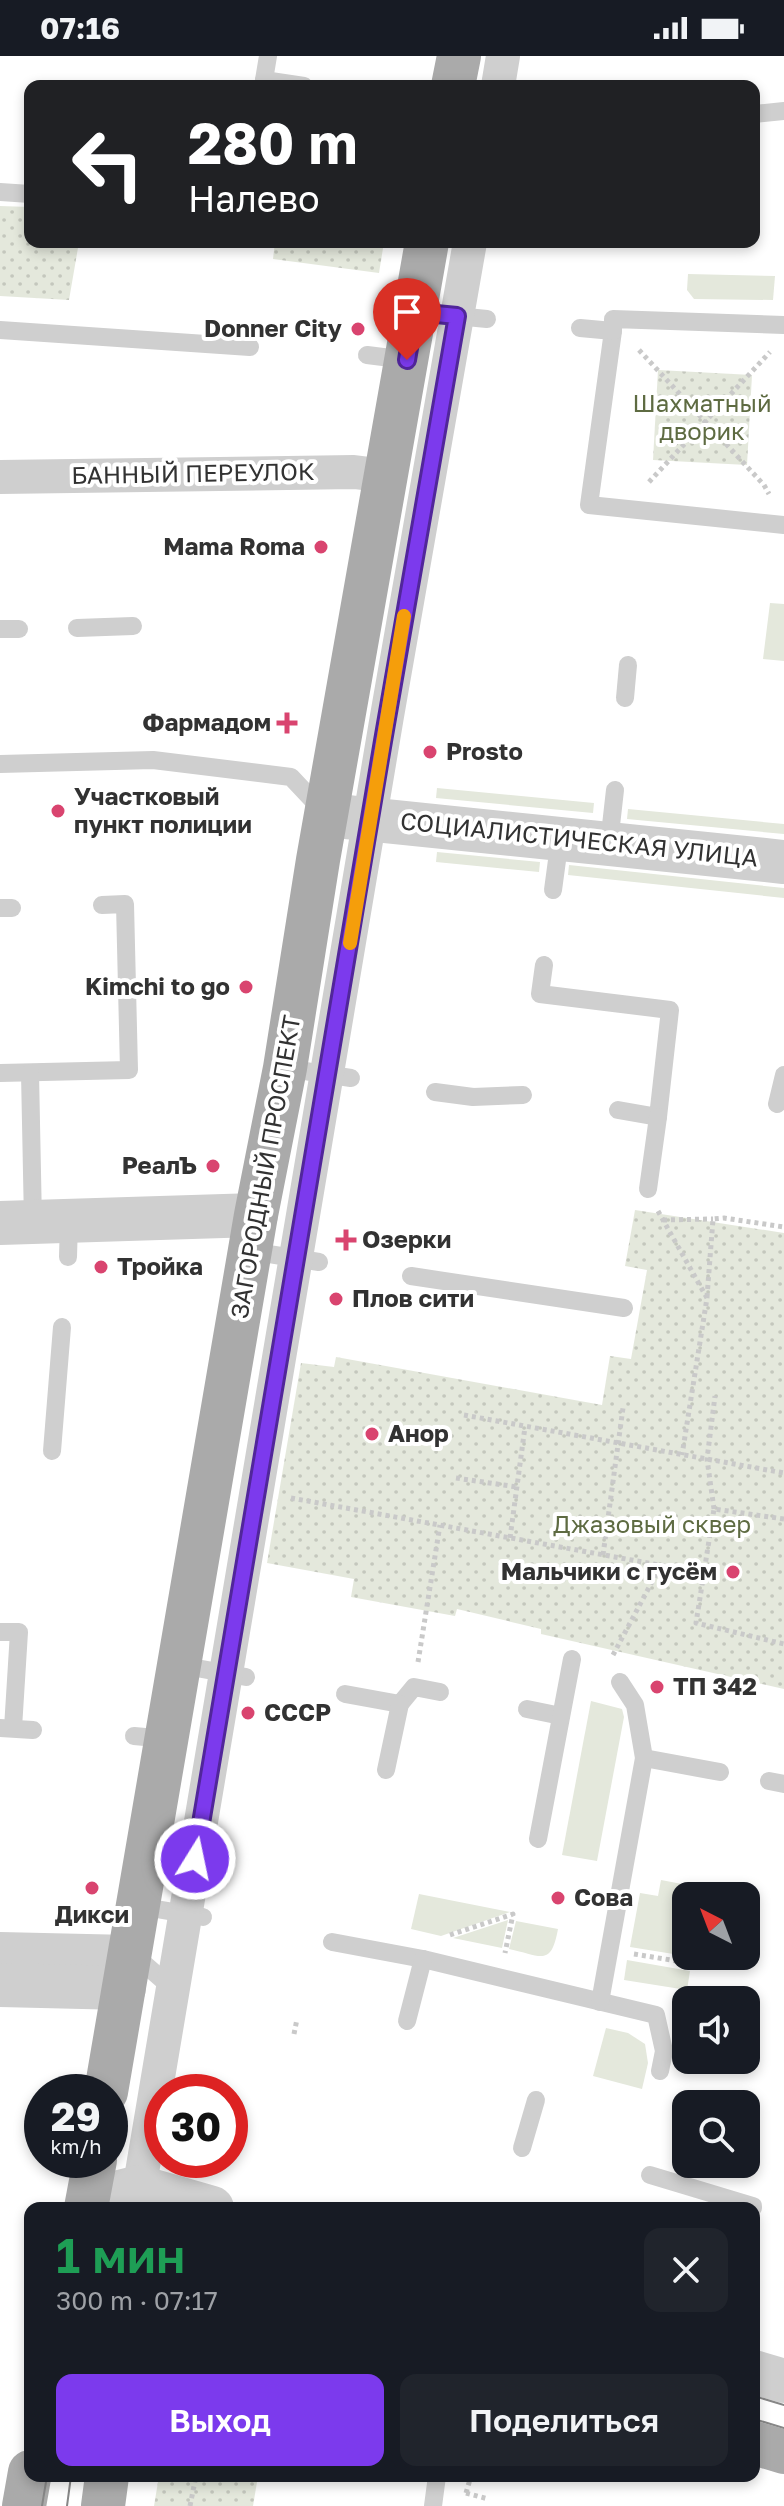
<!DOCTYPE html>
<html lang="ru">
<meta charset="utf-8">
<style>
:root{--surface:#171b24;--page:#20242c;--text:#f1f3f6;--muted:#9ea1a6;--accent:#7c3aed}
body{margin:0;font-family:"Golos Text",sans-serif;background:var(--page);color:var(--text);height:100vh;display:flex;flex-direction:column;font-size:30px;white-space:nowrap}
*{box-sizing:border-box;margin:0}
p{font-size:26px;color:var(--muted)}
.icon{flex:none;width:44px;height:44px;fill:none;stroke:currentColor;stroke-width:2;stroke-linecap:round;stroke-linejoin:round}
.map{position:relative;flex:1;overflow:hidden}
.drawer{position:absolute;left:24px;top:2146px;width:736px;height:280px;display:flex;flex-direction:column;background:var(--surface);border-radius:16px;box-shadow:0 4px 12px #0003}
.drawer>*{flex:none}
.hud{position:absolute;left:24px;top:24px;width:736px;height:168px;border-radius:16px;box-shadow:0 4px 12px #0003;background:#202124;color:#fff;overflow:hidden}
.needle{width:52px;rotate:318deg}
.fabs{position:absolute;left:672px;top:1826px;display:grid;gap:16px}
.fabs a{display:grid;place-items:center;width:88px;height:88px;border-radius:16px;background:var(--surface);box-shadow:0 4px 12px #0003;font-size:40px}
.speed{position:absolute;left:24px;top:2018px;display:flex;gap:16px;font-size:40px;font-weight:700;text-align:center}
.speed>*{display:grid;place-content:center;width:104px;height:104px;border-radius:50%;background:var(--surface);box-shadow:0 4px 12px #0003;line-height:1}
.speed small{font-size:20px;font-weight:400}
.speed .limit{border:12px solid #d22;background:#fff;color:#111}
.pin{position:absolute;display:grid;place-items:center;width:68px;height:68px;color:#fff;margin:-82px -34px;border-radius:50% 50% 50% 0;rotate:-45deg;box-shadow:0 0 8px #0007}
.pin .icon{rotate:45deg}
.me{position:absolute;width:88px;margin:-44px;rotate:10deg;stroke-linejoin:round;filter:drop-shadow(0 0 6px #0008)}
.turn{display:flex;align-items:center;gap:28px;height:168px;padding:0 32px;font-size:36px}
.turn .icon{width:104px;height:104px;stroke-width:2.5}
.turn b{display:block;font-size:56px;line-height:68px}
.round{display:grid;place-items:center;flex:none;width:84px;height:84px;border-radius:16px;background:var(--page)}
.overview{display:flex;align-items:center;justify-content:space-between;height:136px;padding:0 32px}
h1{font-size:48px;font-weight:600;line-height:60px;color:#1e9e55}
.primary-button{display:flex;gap:16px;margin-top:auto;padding:16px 32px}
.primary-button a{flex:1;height:92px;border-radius:16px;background:var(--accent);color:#fff;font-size:32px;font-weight:600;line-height:92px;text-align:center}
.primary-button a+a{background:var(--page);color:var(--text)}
.status{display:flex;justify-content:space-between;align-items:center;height:56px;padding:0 40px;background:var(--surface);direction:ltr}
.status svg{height:22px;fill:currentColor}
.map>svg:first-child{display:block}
</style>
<div class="status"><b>07:16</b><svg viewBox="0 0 49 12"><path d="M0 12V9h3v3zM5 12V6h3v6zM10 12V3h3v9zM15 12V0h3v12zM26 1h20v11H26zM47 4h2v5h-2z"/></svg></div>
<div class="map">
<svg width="784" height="2450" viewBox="0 0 784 2450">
<defs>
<pattern id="park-dots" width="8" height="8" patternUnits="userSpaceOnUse" patternTransform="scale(2)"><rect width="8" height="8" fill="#e4e8dc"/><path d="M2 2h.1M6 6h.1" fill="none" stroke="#c4c7bd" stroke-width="1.8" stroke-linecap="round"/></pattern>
</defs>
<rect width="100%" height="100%" fill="#fff"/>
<g fill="#e4e8dc">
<polygon points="688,218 775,220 773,244 694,243 687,234"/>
<polygon points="770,547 784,548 784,605 763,603"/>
<polygon points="437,732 594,747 593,757 436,742"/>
<polygon points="628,753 784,768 784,778 627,763"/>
<polygon points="437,796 540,806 539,816 436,806"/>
<polygon points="569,809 784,832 784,842 568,819"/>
<polygon points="591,1645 622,1653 624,1661 597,1805 562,1799"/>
<polygon points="661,1824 703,1832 702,1840 686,1840 686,1900 692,1901 630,1891 640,1837 658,1840"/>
<polygon points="419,1838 510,1856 441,1880 411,1873"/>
<polygon points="508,1864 502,1892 453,1882"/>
<path d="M516 1865 558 1873C551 1911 542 1900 509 1893Z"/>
<polygon points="627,1904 690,1915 687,1934 624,1924"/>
<polygon points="606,1972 628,1977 645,1988 648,2007 642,2033 593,2020"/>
</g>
<g fill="url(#park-dots)">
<polygon points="0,150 30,151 30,186 79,186 69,244 0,240"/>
<polygon points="275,186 384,186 379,217 273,203"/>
<polygon points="658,314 752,319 747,409 653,404"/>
<polygon points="635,1154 784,1177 784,1633 541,1578 541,1573 457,1553 455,1560 351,1541 354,1523 267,1507 301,1307 334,1311 336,1301 602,1349 610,1300 631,1303 647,1214 625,1210"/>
<polygon points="159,2420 258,2420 253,2450 154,2450"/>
</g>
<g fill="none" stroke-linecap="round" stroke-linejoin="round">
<g stroke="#c9c9c9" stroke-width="5" stroke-dasharray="4 4" stroke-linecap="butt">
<polyline points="639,294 764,429 769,438"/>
<polyline points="649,426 770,296"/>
<polyline points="658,1155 707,1242 682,1399"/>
<polyline points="663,1164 713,1163"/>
<polyline points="707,1241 713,1163 724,1162 784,1171"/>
<polyline points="464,1359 784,1417"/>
<polyline points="456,1422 517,1431"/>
<polyline points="291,1442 703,1517"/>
<polyline points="714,1453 707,1403 715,1340"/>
<polyline points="784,1463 714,1453 696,1567 784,1588"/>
<polyline points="510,1482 525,1371"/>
<polyline points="603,1499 623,1352"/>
<polyline points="613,1599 661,1509"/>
<polyline points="418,1606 440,1469"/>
<polyline points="450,1879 513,1858 505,1897"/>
<polyline points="634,1898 683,1906"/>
<polyline points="294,1978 297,1963"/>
<polyline points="466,2437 471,2420"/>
<polyline points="466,2437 488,2443"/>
<polyline points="190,2450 196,2420"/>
</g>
<g stroke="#cfcfcf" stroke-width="18">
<polyline points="264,24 268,0"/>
<polyline points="263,30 264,24 304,30"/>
<polyline points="754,58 784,55"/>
<polyline points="0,136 30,138"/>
<polyline points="415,256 487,263"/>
<polyline points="580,272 613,275 589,449 784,469"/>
<polyline points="0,274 250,291"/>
<polyline points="613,275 613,263 784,269"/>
<polyline points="367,299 407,304"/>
<polyline points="77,572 133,570"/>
<polyline points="0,573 19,573"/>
<polyline points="625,642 628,609"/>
<polyline points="0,708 153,704 291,721 322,754"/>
<polyline points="609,787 615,734"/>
<polyline points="553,834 560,782"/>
<polyline points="0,852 12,852"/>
<polyline points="544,909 540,938 670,954 658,1061 618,1054"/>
<polyline points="285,1012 351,1022"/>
<polyline points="0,1017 129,1014 125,848 102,849"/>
<polyline points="30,1017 33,1166"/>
<polyline points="435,1036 473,1041 523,1039"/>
<polyline points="777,1048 784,1019"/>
<polyline points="648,1133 658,1061"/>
<polyline points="250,1195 319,1206"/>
<polyline points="68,1201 69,1165"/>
<polyline points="411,1220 624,1252"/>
<polyline points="52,1395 62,1271"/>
<polyline points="0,1576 19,1576 13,1672"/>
<polyline points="180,1609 246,1621"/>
<polyline points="345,1638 400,1648 414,1631 440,1636"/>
<polyline points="527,1653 561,1660"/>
<polyline points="0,1672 33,1674"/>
<polyline points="134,1680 167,1683"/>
<polyline points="644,1702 720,1716"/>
<polyline points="386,1714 400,1648"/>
<polyline points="769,1725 784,1728"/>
<polyline points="538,1783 572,1603"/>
<polyline points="139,1850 203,1861"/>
<polyline points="332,1886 423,1903 656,1959 664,1995 660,2015"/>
<polyline points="133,1898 173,1933"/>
<polyline points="600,1946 644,1702 635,1649 620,1626"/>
<polyline points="407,1965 423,1903"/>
<polyline points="522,2092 536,2044"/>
<polyline points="650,2119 753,2150 753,2152"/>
<polyline points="433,2450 437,2420"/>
</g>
<g stroke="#cfcfcf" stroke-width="34">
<polyline points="498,30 503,0"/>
<polyline points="0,421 354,416 386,420"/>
<polyline points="0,1893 130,1896"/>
<polyline points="136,2152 387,660 470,186"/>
</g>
<g stroke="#cfcfcf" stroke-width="44">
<polyline points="327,759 784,806"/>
<polyline points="0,1167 256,1159"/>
<polyline points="0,1929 124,1932"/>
<polyline points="88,2144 139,2131 212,2152"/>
<polyline points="754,2316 784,2325"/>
</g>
<g stroke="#aaa" stroke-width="44">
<polyline points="453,30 459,0"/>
<polyline points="106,2036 256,1159 285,1012 318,804 427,186"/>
<polyline points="86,2152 95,2104"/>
<polyline points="754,2387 784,2396"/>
<polyline points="24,2450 30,2416"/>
<polyline points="103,2450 107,2420"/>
</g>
<g stroke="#878787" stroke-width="2">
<polyline points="754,2340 784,2349"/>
<polyline points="754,2363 784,2372"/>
<polyline points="42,2450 47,2420"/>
<polyline points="67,2450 71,2420"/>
</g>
</g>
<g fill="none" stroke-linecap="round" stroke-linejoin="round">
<g stroke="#51269a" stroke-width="20">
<polyline id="route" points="195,1803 383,685 457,260 415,256 407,304"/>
</g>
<use href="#route" stroke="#7c3aed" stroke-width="14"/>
<polyline stroke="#f59e0b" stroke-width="14" points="350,887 404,560"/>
</g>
<g fill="#d9446f" stroke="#fff" stroke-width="3">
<circle cx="358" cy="273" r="8"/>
<circle cx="321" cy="491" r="8"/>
<path d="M283 655h8v8h8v8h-8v8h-8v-8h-8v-8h8z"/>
<circle cx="430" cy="696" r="8"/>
<circle cx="58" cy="755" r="8"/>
<circle cx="246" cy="931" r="8"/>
<circle cx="213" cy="1110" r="8"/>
<path d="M342 1172h8v8h8v8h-8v8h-8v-8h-8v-8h8z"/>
<circle cx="101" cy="1211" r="8"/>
<circle cx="336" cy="1243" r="8"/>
<circle cx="372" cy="1378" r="8"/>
<circle cx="733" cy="1516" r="8"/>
<circle cx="657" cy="1631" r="8"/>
<circle cx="248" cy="1657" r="8"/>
<circle cx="92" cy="1832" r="8"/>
<circle cx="558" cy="1842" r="8"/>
</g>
<g text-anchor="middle" stroke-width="8" stroke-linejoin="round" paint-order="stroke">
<g font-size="24" font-weight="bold" fill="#323232" stroke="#fff" text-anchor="start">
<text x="342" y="281" text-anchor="end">Donner City</text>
<text x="305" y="499" text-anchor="end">Mama Roma</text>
<text x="271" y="675" text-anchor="end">Фармадом</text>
<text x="446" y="704">Prosto</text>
<text x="74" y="749">Участковый<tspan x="74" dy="28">пункт полиции</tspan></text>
<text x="230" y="939" text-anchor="end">Kimchi to go</text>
<text x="197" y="1118" text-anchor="end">РеалЪ</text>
<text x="362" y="1192">Озерки</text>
<text x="117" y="1219">Тройка</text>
<text x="352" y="1251">Плов сити</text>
<text x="388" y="1386">Анор</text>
<text x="717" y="1524" text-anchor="end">Мальчики с гусём</text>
<text x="673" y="1639">ТП 342</text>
<text x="264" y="1665">СССР</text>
<text x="574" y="1850">Сова</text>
<text x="92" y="1867" text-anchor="middle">Дикси</text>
</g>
<g font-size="24" fill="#5e6b42" stroke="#fff">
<text x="702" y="356">Шахматный<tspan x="702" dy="28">дворик</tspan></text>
<text x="652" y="1477">Джазовый сквер</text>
</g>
<g font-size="24" fill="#323232" stroke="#fff">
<text transform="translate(193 418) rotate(-1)" y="8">БАННЫЙ ПЕРЕУЛОК</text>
<text transform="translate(579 784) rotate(6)" y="8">СОЦИАЛИСТИЧЕСКАЯ УЛИЦА</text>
<text transform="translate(266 1111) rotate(-80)" y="8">ЗАГОРОДНЫЙ ПРОСПЕКТ</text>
</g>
</g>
</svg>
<div class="fabs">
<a><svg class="needle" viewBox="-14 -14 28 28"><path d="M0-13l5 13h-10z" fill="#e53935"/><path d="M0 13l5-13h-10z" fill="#9ea1a6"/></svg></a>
<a><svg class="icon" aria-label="sound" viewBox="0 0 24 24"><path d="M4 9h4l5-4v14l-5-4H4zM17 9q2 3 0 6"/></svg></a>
<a><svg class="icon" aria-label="search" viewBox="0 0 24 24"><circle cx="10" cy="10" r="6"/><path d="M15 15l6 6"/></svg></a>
</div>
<div class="speed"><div>29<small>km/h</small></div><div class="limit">30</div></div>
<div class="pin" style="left:407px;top:304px;background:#d93025"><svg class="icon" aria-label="arrive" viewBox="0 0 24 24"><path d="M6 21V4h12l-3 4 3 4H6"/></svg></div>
<svg class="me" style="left:195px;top:1803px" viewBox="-20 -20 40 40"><circle r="17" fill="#7c3aed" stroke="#fff" stroke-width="3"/><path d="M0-11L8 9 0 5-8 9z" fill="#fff"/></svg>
<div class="hud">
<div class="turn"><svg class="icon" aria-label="left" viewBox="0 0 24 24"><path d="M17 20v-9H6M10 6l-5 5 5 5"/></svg><div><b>280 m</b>Налево</div></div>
</div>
<section class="drawer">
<div class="overview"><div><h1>1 мин</h1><p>300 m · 07:17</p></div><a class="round"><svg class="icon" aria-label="close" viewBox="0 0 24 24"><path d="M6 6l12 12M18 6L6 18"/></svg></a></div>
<div class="primary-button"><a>Выход</a><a>Поделиться</a></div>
</section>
</div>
